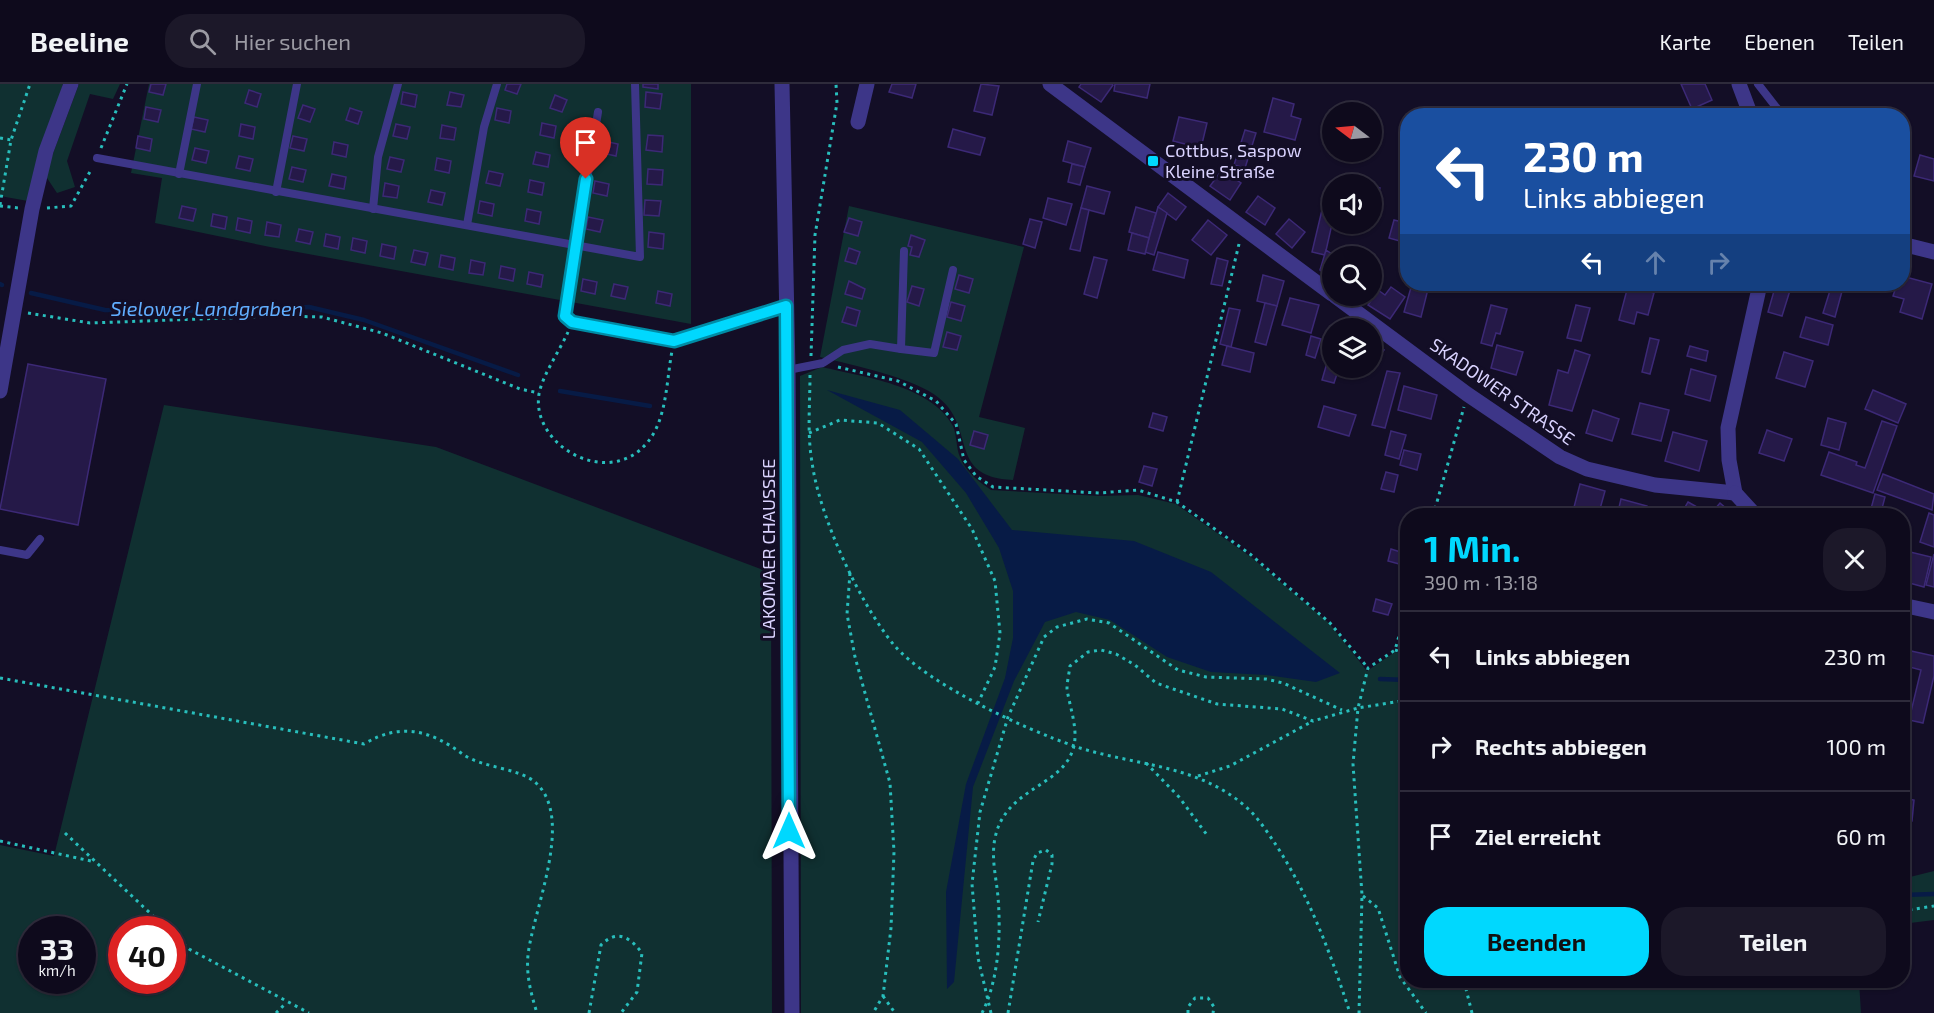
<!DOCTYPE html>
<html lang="de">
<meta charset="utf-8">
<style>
:root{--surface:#0e0a1c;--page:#1c1829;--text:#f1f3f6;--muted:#9b9aa3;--line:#2e2b3b;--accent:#00d8fe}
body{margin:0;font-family:"Exo 2",sans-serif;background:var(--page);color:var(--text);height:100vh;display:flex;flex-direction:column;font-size:22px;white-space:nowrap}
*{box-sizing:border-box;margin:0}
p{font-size:20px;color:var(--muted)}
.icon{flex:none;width:33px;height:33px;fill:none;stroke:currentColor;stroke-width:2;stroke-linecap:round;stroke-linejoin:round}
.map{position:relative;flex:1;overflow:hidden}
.drawer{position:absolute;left:1400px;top:424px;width:510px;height:480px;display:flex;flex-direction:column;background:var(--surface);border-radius:24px;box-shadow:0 2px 4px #0004,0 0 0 2px var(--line)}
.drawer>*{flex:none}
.hud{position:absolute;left:1400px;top:24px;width:510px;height:183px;border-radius:24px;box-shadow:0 2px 4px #0004,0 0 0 2px var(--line);background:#1a4fa0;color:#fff;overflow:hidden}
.needle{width:39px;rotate:286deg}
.fabs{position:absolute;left:1322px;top:18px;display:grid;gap:12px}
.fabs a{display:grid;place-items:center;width:60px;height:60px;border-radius:50%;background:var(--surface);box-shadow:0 2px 4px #0004,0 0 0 2px var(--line);font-size:30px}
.speed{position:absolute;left:18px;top:832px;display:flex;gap:12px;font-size:30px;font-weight:700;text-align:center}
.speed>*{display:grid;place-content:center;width:78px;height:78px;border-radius:50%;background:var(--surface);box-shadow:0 2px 4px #0004,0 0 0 2px var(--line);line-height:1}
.speed small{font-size:15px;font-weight:400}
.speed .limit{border:9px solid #d22;background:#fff;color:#111}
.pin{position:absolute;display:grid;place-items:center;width:51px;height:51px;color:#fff;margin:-62px -26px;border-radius:50% 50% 50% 0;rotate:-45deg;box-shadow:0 0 6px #0007}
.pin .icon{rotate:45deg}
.me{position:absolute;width:66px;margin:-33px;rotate:0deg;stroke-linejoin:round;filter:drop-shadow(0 0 4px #0008)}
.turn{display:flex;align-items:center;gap:21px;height:126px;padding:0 24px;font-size:27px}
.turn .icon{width:78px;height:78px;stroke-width:2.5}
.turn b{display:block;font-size:42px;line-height:51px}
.lanes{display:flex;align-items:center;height:57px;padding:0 24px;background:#0003;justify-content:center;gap:30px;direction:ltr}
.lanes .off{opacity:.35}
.round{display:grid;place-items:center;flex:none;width:63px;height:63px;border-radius:24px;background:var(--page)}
.head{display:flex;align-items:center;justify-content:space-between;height:102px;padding:0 24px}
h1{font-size:36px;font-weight:700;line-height:45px;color:var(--accent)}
.cta{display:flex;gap:12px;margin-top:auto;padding:12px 24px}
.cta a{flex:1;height:69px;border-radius:24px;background:var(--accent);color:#111;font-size:24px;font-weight:700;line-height:69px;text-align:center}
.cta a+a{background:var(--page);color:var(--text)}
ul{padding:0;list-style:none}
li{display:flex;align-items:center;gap:18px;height:90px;padding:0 24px;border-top:2px solid var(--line)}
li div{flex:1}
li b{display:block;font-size:22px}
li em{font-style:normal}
header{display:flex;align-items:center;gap:36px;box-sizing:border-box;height:84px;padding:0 30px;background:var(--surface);border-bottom:2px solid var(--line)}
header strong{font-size:28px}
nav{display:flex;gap:33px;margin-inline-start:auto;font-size:21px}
.search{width:420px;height:54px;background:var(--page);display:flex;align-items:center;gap:15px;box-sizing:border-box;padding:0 21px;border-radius:24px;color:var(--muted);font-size:22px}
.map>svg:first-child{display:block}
</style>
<header>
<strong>Beeline</strong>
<div class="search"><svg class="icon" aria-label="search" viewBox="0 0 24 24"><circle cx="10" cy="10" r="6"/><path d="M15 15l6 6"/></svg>Hier suchen</div>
<nav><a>Karte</a><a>Ebenen</a><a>Teilen</a></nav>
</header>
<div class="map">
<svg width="1934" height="929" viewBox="0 0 1934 929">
<rect width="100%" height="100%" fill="#130e26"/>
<g fill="#103031" fill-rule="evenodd">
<polygon points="0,0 63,0 28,117 0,112"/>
<polygon points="79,0 120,0 113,15 90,10 67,77 75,103 57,109 45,91"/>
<polygon points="149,0 691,0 691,240 270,163 155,139 162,94 131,89"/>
<path d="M849 122 1024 163 979 333 1025 344 1013 396C947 393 977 345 939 314 915 294 852 281 820 273Z"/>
<path d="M822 283C863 293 931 301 953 342 957 351 956 364 960 373 965 387 979 398 991 406L1100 412 1138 411 1176 420 1251 473 1329 539 1367 587 1395 568 1407 572V897H1859L1861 929H801L800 292Z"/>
<path d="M164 321 436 363 771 489 772 929H0V761L54 772ZM32 846H82V897H32ZM122 846H172V897H122Z"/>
<polygon points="1934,787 1934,836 1902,840 1902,795"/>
</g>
<polygon fill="#071b46" points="827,306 900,326 958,375 1012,446 1134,457 1211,488 1340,589 1316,598 1266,591 1211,588 1167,573 1110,536 1076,528 1045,538 1014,597 973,703 954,898 947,905 946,808 966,700 1005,594 1013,554 1013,507 999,464 966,409 922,358"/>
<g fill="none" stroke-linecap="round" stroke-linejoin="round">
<g stroke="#071b46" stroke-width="4.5">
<polyline points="0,200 2,201"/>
<polyline points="31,209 105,226 227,227 309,223 364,236 518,291"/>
<polyline points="560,307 650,322"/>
<polyline points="1380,595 1407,596"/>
<polyline points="1902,811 1934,810"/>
</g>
</g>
<g fill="#251948" stroke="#3c2976" stroke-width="1.5">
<polygon points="151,0 166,0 163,11 149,8"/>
<polygon points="507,0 521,0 517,10 505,6"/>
<polygon points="643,0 658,0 658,5 643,3"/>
<polygon points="892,0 916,0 912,14 889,8"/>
<polygon points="981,0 999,2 992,31 974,27"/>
<polygon points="1081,0 1112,0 1113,1 1101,18 1079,3"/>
<polygon points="1115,0 1150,0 1147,14 1114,7"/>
<polygon points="1681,0 1705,0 1712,16 1692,25"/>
<polygon points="249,6 261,10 257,23 245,19"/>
<polygon points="403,8 417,11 415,23 401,20"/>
<polygon points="450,8 464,11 461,23 447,21"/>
<polygon points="646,8 662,10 660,25 645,23"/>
<polygon points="555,11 567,16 562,28 550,24"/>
<polygon points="1273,14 1294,20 1291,32 1301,35 1295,56 1264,48"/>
<polygon points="303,21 315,25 310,38 298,34"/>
<polygon points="146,23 161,26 158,38 144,35"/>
<polygon points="350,24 362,28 358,40 346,36"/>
<polygon points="497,24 511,27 509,39 495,36"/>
<polygon points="194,33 208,36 205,48 191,45"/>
<polygon points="1179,33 1207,39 1201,64 1173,57"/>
<polygon points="542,39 556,42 554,54 540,51"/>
<polygon points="241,40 255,43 253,55 239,52"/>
<polygon points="396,40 410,43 407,55 393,52"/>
<polygon points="442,41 456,44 454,56 440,54"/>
<polygon points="953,45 985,54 980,71 948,63"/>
<polygon points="1245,46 1256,49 1245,84 1234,81"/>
<polygon points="648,51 663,52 662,68 646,66"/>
<polygon points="138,52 152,55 150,67 136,64"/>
<polygon points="293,52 307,55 304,67 290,64"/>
<polygon points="604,57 618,60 616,72 602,69"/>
<polygon points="1068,57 1091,64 1085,83 1063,77"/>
<polygon points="334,58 348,61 346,73 332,70"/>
<polygon points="195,64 209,67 206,79 192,76"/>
<polygon points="536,68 550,71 548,83 533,80"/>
<polygon points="1920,71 1934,75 1934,97 1914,92"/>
<polygon points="239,72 253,75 250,87 236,84"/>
<polygon points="390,73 404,76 401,88 387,85"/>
<polygon points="437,74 451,77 449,89 435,86"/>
<polygon points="1072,80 1085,83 1080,101 1068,98"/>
<polygon points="292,83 306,86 303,98 289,95"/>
<polygon points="648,85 663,86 662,101 647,100"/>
<polygon points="1222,86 1241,99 1230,116 1210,102"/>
<polygon points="489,87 503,90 500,102 486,99"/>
<polygon points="332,90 346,93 344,105 329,102"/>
<polygon points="530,96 544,99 542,111 528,108"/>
<polygon points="595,97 609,100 607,112 593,109"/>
<polygon points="385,99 399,102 397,114 383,112"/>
<polygon points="1371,101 1380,104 1371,134"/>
<polygon points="1087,102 1110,108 1104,130 1081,124"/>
<polygon points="1327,105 1332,106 1332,140 1325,171 1312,168"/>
<polygon points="431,106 445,109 442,121 428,118"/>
<polygon points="1168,109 1186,123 1176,136 1158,123"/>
<polygon points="1258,112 1275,124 1265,141 1246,128"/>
<polygon points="1048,114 1072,120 1066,141 1043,134"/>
<polygon points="645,116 661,117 659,132 644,131"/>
<polygon points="480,117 494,120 492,132 478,129"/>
<polygon points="182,122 196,125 193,137 179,134"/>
<polygon points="1136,123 1156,129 1149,154 1129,148"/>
<polygon points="1158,123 1167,129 1154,171 1145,168"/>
<polygon points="1081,124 1089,126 1080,167 1070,165"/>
<polygon points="527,125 541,128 539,140 525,137"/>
<polygon points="213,130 227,133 225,145 211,142"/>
<polygon points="588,133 603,136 600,148 586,145"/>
<polygon points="238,134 252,137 250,149 236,146"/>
<polygon points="849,134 862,138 858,152 844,148"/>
<polygon points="1030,135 1042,138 1035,164 1023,160"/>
<polygon points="1289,135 1305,148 1292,164 1276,150"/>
<polygon points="1208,136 1227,151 1211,171 1192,156"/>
<polygon points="1394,136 1407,139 1407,159 1389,154"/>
<polygon points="267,138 281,141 279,153 265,151"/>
<polygon points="299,145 313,148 310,160 296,157"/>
<polygon points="649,148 664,150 663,165 648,163"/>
<polygon points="1132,149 1149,154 1145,170 1128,166"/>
<polygon points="326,150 340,153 338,165 324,162"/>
<polygon points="911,151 925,156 919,173 910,171 912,163 908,162"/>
<polygon points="353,154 367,157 365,169 351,166"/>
<polygon points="382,160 396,163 394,175 380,172"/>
<polygon points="849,164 860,168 856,180 845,177"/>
<polygon points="414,166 428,169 425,181 411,178"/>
<polygon points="1326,166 1335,172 1332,172 1332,195 1320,186"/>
<polygon points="1158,168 1188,176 1184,194 1153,186"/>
<polygon points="441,171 455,174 453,186 439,183"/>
<polygon points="1094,173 1107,176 1097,214 1084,210"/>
<polygon points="1217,174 1228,177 1222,202 1211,200"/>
<polygon points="471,176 485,179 483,191 469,189"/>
<polygon points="501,182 515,185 513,197 499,194"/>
<polygon points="529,188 543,191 541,203 527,200"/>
<polygon points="959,191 973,195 969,209 955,205"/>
<polygon points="1263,191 1284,197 1277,222 1257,217"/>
<polygon points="1902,192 1932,200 1922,235 1900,228 1904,215 1893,212 1897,200 1902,200"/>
<polygon points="583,195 597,198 595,210 581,207"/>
<polygon points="849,197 865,205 862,215 845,210"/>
<polygon points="614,200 628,203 625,215 611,212"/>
<polygon points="1412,200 1433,200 1429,201 1421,233 1404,228"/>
<polygon points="1776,200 1792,200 1782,232 1768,228"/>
<polygon points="1832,200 1844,200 1835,233 1823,229"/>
<polygon points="912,202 924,205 919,222 907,218"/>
<polygon points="1628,202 1654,209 1648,231 1637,228 1634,240 1619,236"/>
<polygon points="1391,203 1405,213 1390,235 1368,221 1378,206 1385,211"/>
<polygon points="658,207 672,210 670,222 656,219"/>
<polygon points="1290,214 1319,221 1311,249 1282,241"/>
<polygon points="951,218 965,222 961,237 947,233"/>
<polygon points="1265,219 1277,222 1266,261 1255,258"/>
<polygon points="1491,221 1507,225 1500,250 1496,249 1492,262 1481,259"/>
<polygon points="1576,221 1590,224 1581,257 1567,254"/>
<polygon points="847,223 860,227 856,242 842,238"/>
<polygon points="1229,224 1240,226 1231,263 1220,260"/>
<polygon points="1806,233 1833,241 1828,261 1800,253"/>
<polygon points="947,248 961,252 957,266 943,263"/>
<polygon points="1311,252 1321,255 1315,274 1306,271"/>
<polygon points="1650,254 1659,256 1650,290 1642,288"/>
<polygon points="1371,256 1384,266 1371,284 1370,284"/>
<polygon points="1497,261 1523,268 1516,291 1491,284"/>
<polygon points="1227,262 1254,269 1250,288 1222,281"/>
<polygon points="1690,262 1708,267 1706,277 1687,272"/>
<polygon points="1575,266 1590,271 1572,327 1549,321 1558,286 1568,289"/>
<polygon points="1784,268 1813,277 1805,303 1776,294"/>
<polygon points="1329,272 1332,272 1332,284 1339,284 1334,299 1322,296"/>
<polygon points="28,280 106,295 78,441 0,425"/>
<polygon points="1691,285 1716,292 1710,317 1685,310"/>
<polygon points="1387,287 1400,289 1385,344 1372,341"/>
<polygon points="1404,302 1437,311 1431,335 1398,326"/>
<polygon points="1873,306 1906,320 1898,339 1865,325"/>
<polygon points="1640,319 1669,326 1661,357 1632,350"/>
<polygon points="1324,322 1356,331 1349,352 1318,343"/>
<polygon points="1593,326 1619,335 1612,357 1586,349"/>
<polygon points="1153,329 1167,333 1163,347 1149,343"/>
<polygon points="1828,334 1846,339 1839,366 1821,361"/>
<polygon points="1882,337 1897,342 1873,409 1821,391 1829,368 1857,378 1856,381 1865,384"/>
<polygon points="1767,346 1792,355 1784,377 1759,369"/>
<polygon points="974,347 988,351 984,365 970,361"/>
<polygon points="1391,347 1406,351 1399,375 1385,371"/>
<polygon points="1673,348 1707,357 1699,387 1665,377"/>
<polygon points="1404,366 1421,370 1417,386 1400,381"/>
<polygon points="1144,382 1157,385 1152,402 1139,398"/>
<polygon points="1386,388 1398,391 1394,408 1381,405"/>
<polygon points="1883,390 1934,410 1932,426 1877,406"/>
<polygon points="1580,400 1605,407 1598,432 1572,431"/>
<polygon points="1875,410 1885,413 1880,432 1869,432"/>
<polygon points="1621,415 1647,422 1645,432 1617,432"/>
<polygon points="1688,418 1706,428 1704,432 1680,432"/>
<polygon points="1720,419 1735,432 1709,432"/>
<polygon points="1929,429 1934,431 1934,463 1920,458"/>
<polygon points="1391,465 1407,470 1403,481 1388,477"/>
<polygon points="1906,467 1931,473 1924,503 1902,497"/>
<polygon points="1934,470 1934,503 1926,501"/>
<polygon points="1376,515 1392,520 1388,531 1373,527"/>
<polygon points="1902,565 1934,572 1934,592 1923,639 1909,636 1921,586 1902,581"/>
<polygon points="1902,714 1914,716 1912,737 1902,736"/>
</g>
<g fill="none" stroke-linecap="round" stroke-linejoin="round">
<g stroke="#28bebc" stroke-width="3" stroke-dasharray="3 4.5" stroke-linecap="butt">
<polyline points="0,54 11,56"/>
<polyline points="101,64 127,0"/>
<polyline points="0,121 11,56 30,0"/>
<polyline points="0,122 19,124"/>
<polyline points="47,124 71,122 92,84"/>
<polyline points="28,229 90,239 282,232 322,233 382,249 520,305 539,309"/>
<path d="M568 248C560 266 542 292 539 310 530 365 620 412 655 347 667 323 667 294 672 267"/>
<polyline points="811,272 815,151 837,19 836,0"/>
<polyline points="838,283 898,297 936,317 956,340 964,376 976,392 993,403 1099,409 1138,406 1177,418 1250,470 1330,539 1368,584"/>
<path d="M810 291C810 320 807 350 812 378 819 432 860 520 894 561 927 600 1025 645 1074 662 1133 682 1195 679 1245 722 1258 733 1267 748 1276 761 1310 813 1331 871 1350 929"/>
<polyline points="809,349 840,336 878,339 919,365 972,445 995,497 1000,549 995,583 978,619"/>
<polyline points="1177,418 1239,160"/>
<polyline points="1433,432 1464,323"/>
<polyline points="850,489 847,530 855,573 890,699 894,768 891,844 883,912 873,929"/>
<polyline points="1407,524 1395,566 1368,584 1358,624 1407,616"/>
<polyline points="1395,566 1407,570"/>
<path d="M0 594 364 660C401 638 430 646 464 671 483 684 520 684 536 699 575 735 533 826 528 871 526 891 531 910 537 929"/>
<polyline points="1146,679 1179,713 1207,751"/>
<polyline points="1198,692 1230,682 1313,637"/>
<polyline points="65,749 168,846"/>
<polyline points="0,757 91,777"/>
<polyline points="1363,812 1378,824 1400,893 1426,929"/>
<polyline points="1902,827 1934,822"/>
<polyline points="172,850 189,865 309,929"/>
<polyline points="1464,897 1472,929"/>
<polyline points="883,912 895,929"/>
<polyline points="276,929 286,919"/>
<path d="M589 929 601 861C617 845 630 853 642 869L637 908 621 929"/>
<path d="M982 929C999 895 1001 850 998 813 996 792 991 774 995 754 1005 705 1059 703 1072 668 1080 649 1070 625 1067 605 1067 598 1069 590 1070 582L1088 568 1101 566 1116 570 1135 581 1156 599 1217 620 1282 625 1313 637 1358 624 1353 680 1362 811 1359 929"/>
<polyline points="991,929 978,874 972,800 980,728 1008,633 1044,553 1057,543 1087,535 1109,539 1178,586 1206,593 1266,595 1283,599 1342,626"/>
<polyline points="1008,929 1033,777 1037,769 1046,766 1052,771 1052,780 1038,838"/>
<polyline points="1188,929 1188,923 1195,914 1208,914 1214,923 1213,929"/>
</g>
<g stroke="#3d3688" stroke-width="8">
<polyline points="1758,0 1783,32"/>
<polyline points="598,28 565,232 572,238 674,257 786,222"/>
<polyline points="97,74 640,173 635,0"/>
<polyline points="179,90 197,0"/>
<polyline points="276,108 297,0"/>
<polyline points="373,125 378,73 398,0"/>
<polyline points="467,141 484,43 497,0"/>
<polyline points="901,265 934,269 953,186"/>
<polyline points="788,286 823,279 843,266 870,260 901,265 904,167"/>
<polyline points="0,466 27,471 40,455"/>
</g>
<g stroke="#3d3688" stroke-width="15">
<polyline points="1050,0 1332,210"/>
<polyline points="1739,0 1751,32"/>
<polyline points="858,38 867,0"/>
<polyline points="1902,160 1934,168"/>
<polyline points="1335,212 1467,310 1560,373 1587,385 1655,401 1735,409"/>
<polyline points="0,307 32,125 46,67 71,0"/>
<polyline points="1735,409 1729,376 1728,344 1760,200"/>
<polyline points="1735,409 1756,432"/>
<polyline points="1902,521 1934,528"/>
</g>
<polyline stroke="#3d3688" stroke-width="15" points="782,0 788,286 792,929"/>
</g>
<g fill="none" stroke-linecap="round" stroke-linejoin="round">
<g stroke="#008ca5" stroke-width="15">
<polyline id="route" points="586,95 565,232 572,238 674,257 786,222 789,747"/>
</g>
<use href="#route" stroke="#00d8fe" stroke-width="10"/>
</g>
<rect fill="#00d8fe" stroke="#130e26" stroke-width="2" x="1147" y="71" width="12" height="12" rx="3"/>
<g text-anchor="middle" stroke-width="6" stroke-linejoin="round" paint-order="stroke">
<g font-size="18" fill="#dad3ff" stroke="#130e26" text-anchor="start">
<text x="1165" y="73">Cottbus, Saspow<tspan x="1165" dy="21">Kleine Straße</tspan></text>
</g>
<g font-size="18" fill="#dad3ff" stroke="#130e26">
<text transform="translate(1502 308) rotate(35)" y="6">SKADOWER STRASSE</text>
<text transform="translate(769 465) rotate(-90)" y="6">LAKOMAER CHAUSSEE</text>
</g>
<g font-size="20" font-style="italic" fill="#61aeff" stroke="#130e26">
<text x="207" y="232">Sielower Landgraben</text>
</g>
</g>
</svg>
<div class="fabs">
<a><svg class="needle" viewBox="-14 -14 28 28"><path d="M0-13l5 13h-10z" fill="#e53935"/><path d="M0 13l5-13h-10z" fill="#9b9aa3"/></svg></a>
<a><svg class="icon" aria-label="sound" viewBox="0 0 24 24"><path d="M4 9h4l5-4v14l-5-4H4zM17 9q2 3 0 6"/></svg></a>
<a><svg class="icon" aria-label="search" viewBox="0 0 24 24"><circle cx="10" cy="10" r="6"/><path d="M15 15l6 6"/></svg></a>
<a><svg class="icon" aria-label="layers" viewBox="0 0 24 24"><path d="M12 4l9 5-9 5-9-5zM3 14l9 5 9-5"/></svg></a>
</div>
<div class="speed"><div>33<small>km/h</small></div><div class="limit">40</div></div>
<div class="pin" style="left:586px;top:95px;background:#d93025"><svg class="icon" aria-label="arrive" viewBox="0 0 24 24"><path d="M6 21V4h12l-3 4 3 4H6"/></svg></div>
<svg class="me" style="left:789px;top:747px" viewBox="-20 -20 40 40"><path d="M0-17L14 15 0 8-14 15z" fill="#00d8fe" stroke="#fff" stroke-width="4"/></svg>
<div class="hud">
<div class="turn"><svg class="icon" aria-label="left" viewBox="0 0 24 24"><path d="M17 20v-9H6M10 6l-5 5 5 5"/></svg><div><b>230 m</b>Links abbiegen</div></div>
<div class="lanes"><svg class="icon" aria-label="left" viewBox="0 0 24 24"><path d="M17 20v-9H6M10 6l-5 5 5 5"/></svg><svg class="icon off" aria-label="ahead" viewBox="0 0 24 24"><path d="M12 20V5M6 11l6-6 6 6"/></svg><svg class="icon off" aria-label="right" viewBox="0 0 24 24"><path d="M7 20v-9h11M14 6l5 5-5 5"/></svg></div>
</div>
<section class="drawer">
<div class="head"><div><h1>1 Min.</h1><p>390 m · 13:18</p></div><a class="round"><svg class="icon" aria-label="close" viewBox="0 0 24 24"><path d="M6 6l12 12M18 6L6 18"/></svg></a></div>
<ul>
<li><svg class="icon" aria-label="left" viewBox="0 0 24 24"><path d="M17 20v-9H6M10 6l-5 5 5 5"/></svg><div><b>Links abbiegen</b></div><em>230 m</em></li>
<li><svg class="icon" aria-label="right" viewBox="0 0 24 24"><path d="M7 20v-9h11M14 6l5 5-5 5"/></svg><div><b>Rechts abbiegen</b></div><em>100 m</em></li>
<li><svg class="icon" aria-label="arrive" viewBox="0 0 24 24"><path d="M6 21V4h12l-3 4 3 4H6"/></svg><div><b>Ziel erreicht</b></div><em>60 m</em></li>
</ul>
<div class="cta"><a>Beenden</a><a>Teilen</a></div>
</section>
</div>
